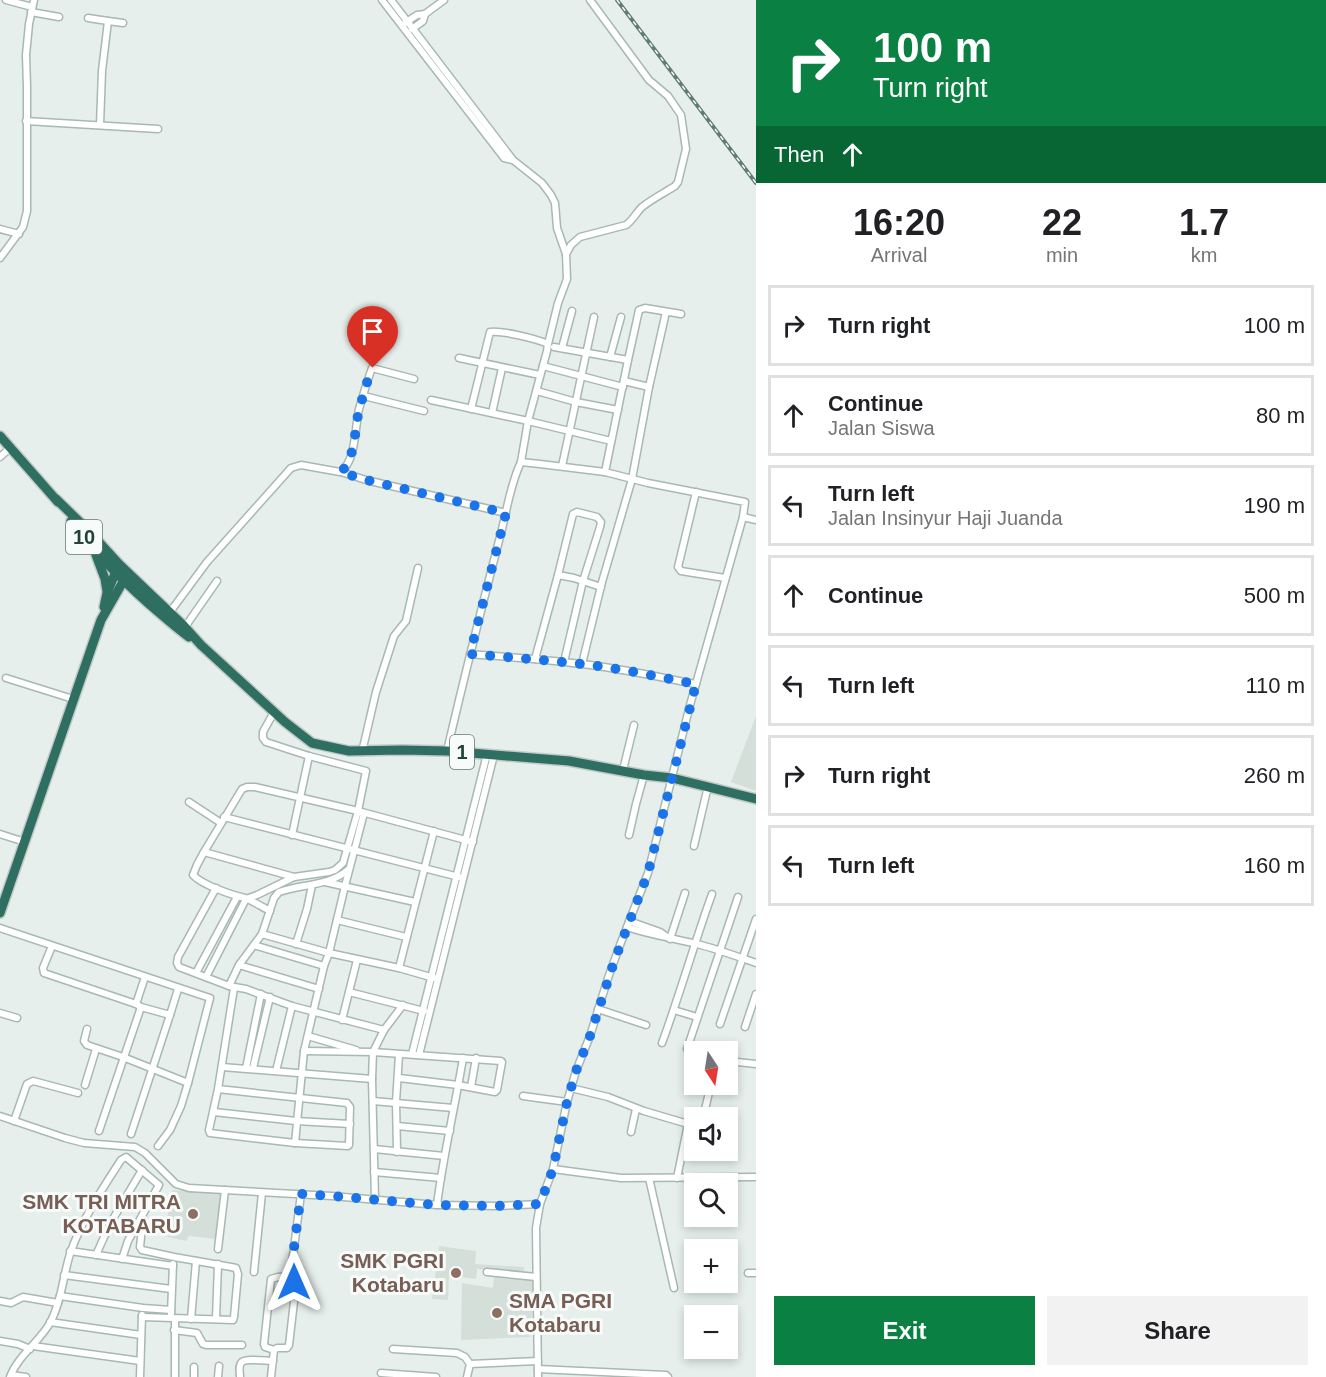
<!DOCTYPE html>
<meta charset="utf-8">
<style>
:root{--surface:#fff;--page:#f2f2f2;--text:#202124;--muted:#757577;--line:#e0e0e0;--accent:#0b8043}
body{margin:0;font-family:Helvetica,sans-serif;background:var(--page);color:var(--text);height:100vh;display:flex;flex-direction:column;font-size:22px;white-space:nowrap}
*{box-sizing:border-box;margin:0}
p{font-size:20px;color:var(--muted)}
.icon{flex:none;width:33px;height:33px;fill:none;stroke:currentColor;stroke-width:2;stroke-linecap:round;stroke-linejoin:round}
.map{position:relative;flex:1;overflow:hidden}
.panel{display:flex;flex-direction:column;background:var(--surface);width:570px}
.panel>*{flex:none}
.guide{background:#0b8043;color:#fff;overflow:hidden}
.needle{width:39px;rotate:168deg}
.buttons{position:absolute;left:684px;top:1041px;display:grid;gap:12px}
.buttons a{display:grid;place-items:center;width:54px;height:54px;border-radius:0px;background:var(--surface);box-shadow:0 3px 9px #0003;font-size:30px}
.pin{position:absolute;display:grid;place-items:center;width:51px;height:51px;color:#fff;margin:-62px -26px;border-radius:50% 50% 50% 0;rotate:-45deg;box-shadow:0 0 6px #0007}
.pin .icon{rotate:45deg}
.me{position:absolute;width:66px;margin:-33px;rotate:0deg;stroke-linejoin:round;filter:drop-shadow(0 0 4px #0008)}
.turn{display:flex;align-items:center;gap:21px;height:126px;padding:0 18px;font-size:27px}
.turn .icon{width:78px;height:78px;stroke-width:2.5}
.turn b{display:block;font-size:42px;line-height:51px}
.then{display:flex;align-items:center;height:57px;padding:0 18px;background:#0003;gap:12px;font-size:22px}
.eta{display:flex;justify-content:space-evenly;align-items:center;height:102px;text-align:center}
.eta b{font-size:36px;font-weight:700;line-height:42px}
.button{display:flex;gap:12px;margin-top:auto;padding:12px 18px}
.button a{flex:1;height:69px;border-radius:0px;background:var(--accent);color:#fff;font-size:24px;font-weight:700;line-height:69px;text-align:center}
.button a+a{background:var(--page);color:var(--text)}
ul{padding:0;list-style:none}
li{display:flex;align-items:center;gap:18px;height:81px;margin:0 12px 9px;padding:0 6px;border:3px solid var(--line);border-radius:0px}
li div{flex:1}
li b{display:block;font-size:22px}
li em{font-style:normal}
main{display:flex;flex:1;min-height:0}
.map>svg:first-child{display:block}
</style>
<main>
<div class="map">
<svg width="756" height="1377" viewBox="0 0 756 1377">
<rect width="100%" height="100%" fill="#e6efeb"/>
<g fill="#d4dfda">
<polygon points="756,716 756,791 731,782"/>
<polygon points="172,1190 221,1193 216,1239 189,1236 186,1241 164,1236"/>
<polygon points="439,1246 476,1251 475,1264 524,1267 524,1272 477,1269 476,1279 449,1275 448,1300 432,1299"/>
<polygon points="494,1276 535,1280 530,1337 461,1340 462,1283 493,1288"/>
</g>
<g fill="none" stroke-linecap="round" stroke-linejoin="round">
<g stroke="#a8b8b2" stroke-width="9">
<g id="minor">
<polyline points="6,0 32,7"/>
<polyline points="382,0 501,154 504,158 513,160 391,0"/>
<polyline points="31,12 59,17"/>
<polyline points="425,14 444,0"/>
<polyline points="88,18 108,21 102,71 100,125"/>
<polyline points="108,21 123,23"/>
<polyline points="405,23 417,15 425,14 423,21 412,29"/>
<polyline points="26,121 158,129"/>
<polyline points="513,160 542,183 551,195 555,203 557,228 566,254"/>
<polyline points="0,229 19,234"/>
<polyline points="0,258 23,227 27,211 27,87 26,55 29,24 34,0"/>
<path d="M548 344 558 303 567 279 566 254 571 245 580 237 626 225C633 220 636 213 642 207 652 199 664 193 675 186L678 182 686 149 681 115 668 96 649 80 590 0"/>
<polyline points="554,347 628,360"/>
<polyline points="562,348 572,311"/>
<polyline points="610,357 621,317"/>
<polyline points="459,358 540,375"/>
<polyline points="543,366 623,387"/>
<polyline points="624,381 649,387"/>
<polyline points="537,391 576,402 618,410"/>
<polyline points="364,396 424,411"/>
<polyline points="431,400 528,421 611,441"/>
<path d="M471 409 490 332C501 330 537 339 548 344L547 351 528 421 521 462"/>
<polyline points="492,413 502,368"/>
<polyline points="0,457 11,447"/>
<polyline points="562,466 594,317"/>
<polyline points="341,472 366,480 506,513"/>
<polyline points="605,472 628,360 639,310 645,308 681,314"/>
<polyline points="696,492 678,567 681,571 725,578"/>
<polyline points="743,517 756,520"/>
<polyline points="558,575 573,514 577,512 597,517 601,522 600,527 583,581 564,662"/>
<path d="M170 612 207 562 291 468 301 465 340 472C356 463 355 426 359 409 363 396 367 381 372 368L414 379"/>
<polyline points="185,627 217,581"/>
<path d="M470 654C507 657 544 659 581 664 620 668 658 677 696 684"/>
<polyline points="535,659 558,575 574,578 601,587"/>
<polyline points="582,664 602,582 632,479 649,387 666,312"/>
<polyline points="6,678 73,699"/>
<path d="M447 751C464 678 482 606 501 533 507 510 510 485 521 462L540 464 605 472 648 483 745 502 743 517 690 705 648 873 620 945 608 978 590 1036 576 1071 567 1102 553 1169 540 1204 536 1228 538 1377"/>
<polyline points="362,752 376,692 394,636 406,621 418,568"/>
<polyline points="623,770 634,725"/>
<polyline points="189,802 221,823"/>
<polyline points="224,817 459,877"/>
<polyline points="0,834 25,842"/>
<polyline points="292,835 309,756"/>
<polyline points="629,835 636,804 644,775"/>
<polyline points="694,846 708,786"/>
<polyline points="204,852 294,877"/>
<polyline points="325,882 415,902"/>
<polyline points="216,888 178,957 177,963 179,967 229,986 246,989 292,1006 384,1030"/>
<path d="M270 911C262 907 253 901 245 898 232 895 202 885 193 875L197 865 204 852 242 789 247 787H255L358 811 473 842"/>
<polyline points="337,920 406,937"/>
<polyline points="629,921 660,932 667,937"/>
<path d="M627 927C650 935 673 938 697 944 717 949 736 956 756 963"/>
<polyline points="0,928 210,998 188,1083 181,1106 170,1130 158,1146"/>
<polyline points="262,934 329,953 399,968 434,978"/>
<polyline points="670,939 685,893"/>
<polyline points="296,944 307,909 312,885"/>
<polyline points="254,945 324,966"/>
<polyline points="52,946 43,968 44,973 136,1004 141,1007 170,1015"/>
<polyline points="239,965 319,989"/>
<polyline points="399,968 434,831"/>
<polyline points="196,973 237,897"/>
<polyline points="206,977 246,899 257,895 294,877 329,872 335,870 343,863 358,811 366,771 309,756 266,742 263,738 263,732 274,712"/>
<path d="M229 986 239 965 262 934 274 898 279 892C301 884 331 886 349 869"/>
<polyline points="349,992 424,1011"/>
<polyline points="136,1004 145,977"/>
<polyline points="598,1009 646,1025"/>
<polyline points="674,1010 697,1017"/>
<polyline points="0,1013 17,1018"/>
<polyline points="342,1020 357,960"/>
<polyline points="720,1024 756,919"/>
<polyline points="745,1027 756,994"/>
<polyline points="87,1029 84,1041 87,1045 123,1057 188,1083"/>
<polyline points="308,1036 356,1050"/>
<path d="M662 1043C680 994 694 944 712 894"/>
<polyline points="687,1049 738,897"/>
<polyline points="304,1051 373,1052 501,1061 502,1062 497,1090 495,1092 458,1085 399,1078"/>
<polyline points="412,1054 487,754"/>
<polyline points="419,1055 494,755"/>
<polyline points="728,1061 756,1064"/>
<polyline points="222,1067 372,1079"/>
<polyline points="246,1068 261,994"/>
<polyline points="253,1068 270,997"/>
<polyline points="276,1071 292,1006"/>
<polyline points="85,1085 96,1049"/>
<polyline points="471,1087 476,1058"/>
<polyline points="571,1088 608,1097 644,1111 688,1124 677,1178"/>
<polyline points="218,1089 347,1103 350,1107 349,1145 348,1146 295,1143 210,1133 209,1130 218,1089 234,988"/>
<polyline points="523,1096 567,1102"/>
<polyline points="373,1101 453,1108"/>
<polyline points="214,1112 296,1121 350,1124"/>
<polyline points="0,1116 65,1138 84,1143 135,1147 145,1153 176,1184 189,1188 332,1196 437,1205 497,1206 540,1204"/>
<polyline points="703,1118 711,1084"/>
<polyline points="14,1121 27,1084 33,1081 37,1082 78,1093"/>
<polyline points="397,1126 450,1131"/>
<polyline points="99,1131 141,1007"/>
<polyline points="631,1132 636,1109"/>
<polyline points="131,1134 170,1015 178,989"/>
<polyline points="295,1143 304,1051 324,966 329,953 345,886 364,813"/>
<polyline points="374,1149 444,1156"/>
<polyline points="397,1152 396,1102 399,1055"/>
<polyline points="553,1169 621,1178 756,1177"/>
<polyline points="374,1172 441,1178"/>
<polyline points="649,1178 674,1288"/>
<polyline points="375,1199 372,1079 373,1052 384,1030 403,1005"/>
<path d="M437 1205C443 1156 455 1107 463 1058"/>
<polyline points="218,1249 225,1190"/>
<polyline points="70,1251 173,1266"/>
<polyline points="96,1255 110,1224 142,1170"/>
<polyline points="254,1272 262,1193"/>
<polyline points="487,1272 536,1277"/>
<polyline points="748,1273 756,1273"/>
<polyline points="64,1275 171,1289"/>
<polyline points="60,1296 143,1308 171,1310"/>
<polyline points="0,1301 11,1303 23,1297 58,1303"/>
<polyline points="171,1314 173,1264"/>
<polyline points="142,1317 233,1320 234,1317 238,1274 236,1268 231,1267 174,1257 142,1250 140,1247 143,1218"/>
<polyline points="175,1319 175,1377"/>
<polyline points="191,1319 196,1261"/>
<polyline points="216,1319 218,1264"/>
<polyline points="50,1322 141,1335"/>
<polyline points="174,1330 197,1333 203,1344 206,1345 242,1345"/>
<polyline points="0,1341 18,1344 30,1349"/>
<polyline points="33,1346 140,1361"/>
<polyline points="393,1349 457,1353 465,1357 470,1364 538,1361"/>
<polyline points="274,1350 265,1347 264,1344 271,1279 278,1277 293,1276"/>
<polyline points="538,1369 666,1375 668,1377"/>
<polyline points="381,1373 436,1377"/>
<polyline points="11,1375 26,1377"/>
<path d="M10 1377C18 1355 41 1341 51 1321 62 1300 63 1276 70 1254 81 1221 102 1189 121 1160L126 1157 159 1185 128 1241 122 1259"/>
<polyline points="140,1377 142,1315"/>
<polyline points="194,1377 194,1367"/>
<polyline points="218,1377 219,1366"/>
<path d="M240 1377C240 1373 238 1365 242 1362 246 1358 266 1361 273 1361"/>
<polyline points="271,1377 274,1350 277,1348 287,1348 289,1345 295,1293 292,1263 301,1194"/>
<polyline points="467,1377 470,1364"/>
</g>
</g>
<g stroke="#c2cac8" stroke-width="12">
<g id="highway">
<polyline points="0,436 58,502"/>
<polyline points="56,499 88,530 119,564 183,625 201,645 285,722 312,743 349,751 402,750 447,751 569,761 644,775 672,778 756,799"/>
<path d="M71 521C94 552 120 578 149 604 162 615 175 627 189 637"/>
<polyline points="96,555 105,579 107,591"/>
<polyline points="104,607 107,593 117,569"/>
<polyline points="0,913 101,620 128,573"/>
</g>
</g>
<use href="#minor" stroke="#fff" stroke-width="6"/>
<use href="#highway" stroke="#2f6f62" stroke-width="9"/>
<g stroke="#5f7d75" stroke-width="4">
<polyline id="rail" points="617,0 756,183"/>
</g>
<use href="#rail" stroke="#f7fbf9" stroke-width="1.5" stroke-dasharray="4.5" stroke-linecap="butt"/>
</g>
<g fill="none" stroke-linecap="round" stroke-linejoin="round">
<path stroke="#1a73e8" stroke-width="10" stroke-dasharray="0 18" d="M294 1282 292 1263 301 1194 332 1196 437 1205 497 1206 540 1204 553 1169 567 1102 576 1071 590 1036 614 962 648 873 696 684C658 677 620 668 581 664 544 660 507 657 470 654L506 513 366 480 340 472C355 463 355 426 359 410 363 396 367 383 371 369L373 368"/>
</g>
<g fill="#8d6e63" stroke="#f7fbf9" stroke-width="2">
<circle cx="193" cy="1214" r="6"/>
<circle cx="456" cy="1273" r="6"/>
<circle cx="497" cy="1313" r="6"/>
</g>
<g text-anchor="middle" stroke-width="6" stroke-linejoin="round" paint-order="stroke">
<g fill="#f7fbf9" stroke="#637a73" stroke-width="1.5">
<rect x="66" y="520" width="36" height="34" rx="4.5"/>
<rect x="450" y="735" width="24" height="34" rx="4.5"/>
</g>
<g font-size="20" font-weight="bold" fill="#24423a">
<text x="84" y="544">10</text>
<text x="462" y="759">1</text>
</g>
<g font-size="21" font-weight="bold" fill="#785e54" stroke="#f7fbf9" text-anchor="end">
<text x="181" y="1209">SMK TRI MITRA<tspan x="181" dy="24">KOTABARU</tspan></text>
<text x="444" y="1268">SMK PGRI<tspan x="444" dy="24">Kotabaru</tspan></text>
<text x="509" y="1308" text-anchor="start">SMA PGRI<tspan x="509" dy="24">Kotabaru</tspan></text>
</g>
</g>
</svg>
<div class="buttons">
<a><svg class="needle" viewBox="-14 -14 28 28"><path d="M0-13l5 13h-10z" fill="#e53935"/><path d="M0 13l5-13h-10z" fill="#757577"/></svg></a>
<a><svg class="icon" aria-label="sound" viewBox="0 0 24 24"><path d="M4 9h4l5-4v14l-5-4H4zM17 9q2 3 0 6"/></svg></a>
<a><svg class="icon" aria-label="search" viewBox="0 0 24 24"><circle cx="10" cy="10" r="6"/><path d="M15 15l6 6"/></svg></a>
<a>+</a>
<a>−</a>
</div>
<div class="pin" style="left:373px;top:368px;background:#d93025"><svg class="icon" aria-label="arrive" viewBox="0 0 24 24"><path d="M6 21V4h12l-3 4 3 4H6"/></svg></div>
<svg class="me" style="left:294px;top:1282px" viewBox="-20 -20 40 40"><path d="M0-17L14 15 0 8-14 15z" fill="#1a73e8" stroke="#fff" stroke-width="4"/></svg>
</div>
<section class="panel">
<div class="guide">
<div class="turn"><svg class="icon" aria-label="right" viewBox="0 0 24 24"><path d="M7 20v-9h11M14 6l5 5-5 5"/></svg><div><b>100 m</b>Turn right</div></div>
<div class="then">Then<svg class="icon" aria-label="ahead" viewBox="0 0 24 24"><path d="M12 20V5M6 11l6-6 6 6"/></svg></div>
</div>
<div class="eta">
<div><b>16:20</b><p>Arrival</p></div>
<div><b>22</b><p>min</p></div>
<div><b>1.7</b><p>km</p></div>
</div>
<ul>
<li><svg class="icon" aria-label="right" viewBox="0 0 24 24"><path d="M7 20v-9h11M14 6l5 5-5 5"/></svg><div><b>Turn right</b></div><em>100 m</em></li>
<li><svg class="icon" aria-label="ahead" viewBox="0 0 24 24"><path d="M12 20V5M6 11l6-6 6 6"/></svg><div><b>Continue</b><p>Jalan Siswa</p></div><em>80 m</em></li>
<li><svg class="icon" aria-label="left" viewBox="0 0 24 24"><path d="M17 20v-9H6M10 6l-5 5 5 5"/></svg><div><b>Turn left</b><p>Jalan Insinyur Haji Juanda</p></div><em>190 m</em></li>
<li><svg class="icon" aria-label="ahead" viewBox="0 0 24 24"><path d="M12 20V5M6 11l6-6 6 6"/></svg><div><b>Continue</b></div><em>500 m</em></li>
<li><svg class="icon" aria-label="left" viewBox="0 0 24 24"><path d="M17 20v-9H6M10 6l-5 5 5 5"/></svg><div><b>Turn left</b></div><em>110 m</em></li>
<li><svg class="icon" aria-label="right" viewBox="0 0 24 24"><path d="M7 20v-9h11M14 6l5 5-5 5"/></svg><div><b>Turn right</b></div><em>260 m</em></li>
<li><svg class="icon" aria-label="left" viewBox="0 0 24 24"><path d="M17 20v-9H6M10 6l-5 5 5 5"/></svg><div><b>Turn left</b></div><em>160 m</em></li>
</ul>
<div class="button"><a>Exit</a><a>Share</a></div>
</section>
</main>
